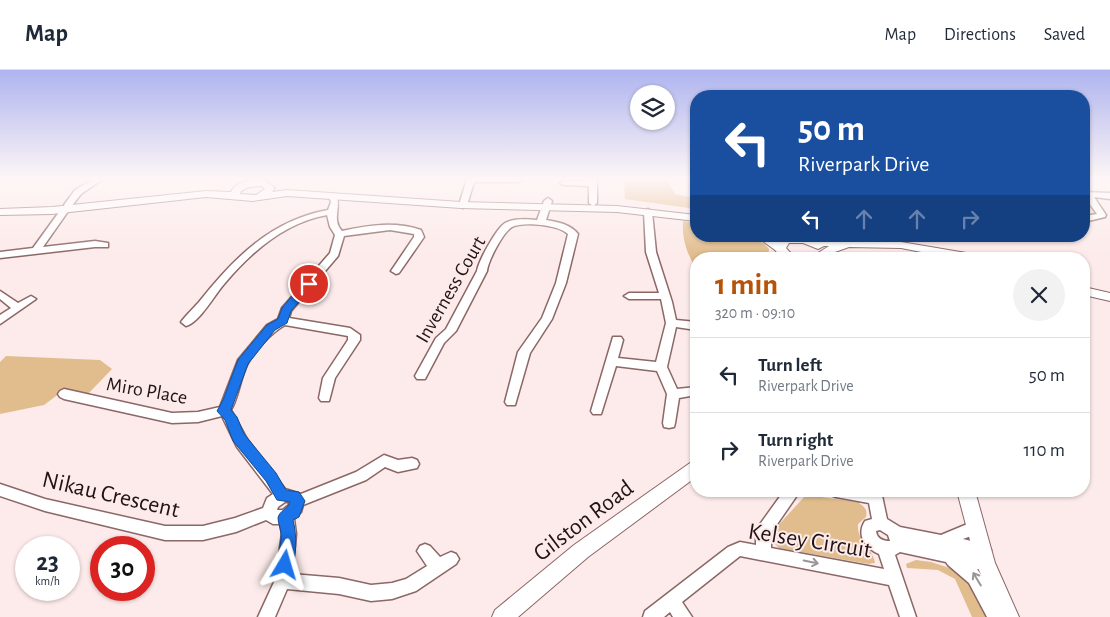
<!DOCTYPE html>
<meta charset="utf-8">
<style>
:root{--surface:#fff;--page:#f2f2f3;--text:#1f2937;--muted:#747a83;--line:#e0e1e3;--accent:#b45309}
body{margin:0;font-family:"Alegreya Sans",sans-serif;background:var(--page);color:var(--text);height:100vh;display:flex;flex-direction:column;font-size:19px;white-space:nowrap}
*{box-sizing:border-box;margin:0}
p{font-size:16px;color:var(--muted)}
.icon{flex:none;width:28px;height:28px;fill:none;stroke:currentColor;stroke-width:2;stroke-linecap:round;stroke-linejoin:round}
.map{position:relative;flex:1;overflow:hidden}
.sheet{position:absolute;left:690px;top:182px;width:400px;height:245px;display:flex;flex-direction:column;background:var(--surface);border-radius:20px;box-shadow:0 1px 4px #0004}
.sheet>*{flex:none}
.hud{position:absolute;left:690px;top:20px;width:400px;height:152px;border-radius:20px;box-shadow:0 1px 4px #0004;background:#1a4fa0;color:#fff;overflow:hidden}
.fabs{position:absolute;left:630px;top:15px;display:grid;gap:10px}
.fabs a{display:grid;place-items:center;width:45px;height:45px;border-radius:50%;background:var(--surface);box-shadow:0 1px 4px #0004;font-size:25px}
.speed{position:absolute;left:15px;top:466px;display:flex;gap:10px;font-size:25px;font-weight:700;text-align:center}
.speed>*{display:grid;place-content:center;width:65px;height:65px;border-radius:50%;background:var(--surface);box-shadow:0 1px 4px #0004;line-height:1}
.speed small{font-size:12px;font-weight:400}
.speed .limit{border:8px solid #d22;background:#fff;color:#111}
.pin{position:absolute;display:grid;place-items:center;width:42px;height:42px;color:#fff;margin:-21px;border:2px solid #fff;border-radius:50%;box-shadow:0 1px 5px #0007}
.me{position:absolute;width:55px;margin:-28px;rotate:7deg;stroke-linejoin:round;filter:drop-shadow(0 0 4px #0008)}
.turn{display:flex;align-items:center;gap:18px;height:105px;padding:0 25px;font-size:22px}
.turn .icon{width:65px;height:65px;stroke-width:2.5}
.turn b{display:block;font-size:35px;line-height:42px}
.lanes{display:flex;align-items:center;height:48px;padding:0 25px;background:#0003;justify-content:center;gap:25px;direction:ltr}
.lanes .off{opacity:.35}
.round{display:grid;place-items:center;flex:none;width:52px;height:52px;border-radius:26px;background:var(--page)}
.head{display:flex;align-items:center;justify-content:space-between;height:85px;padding:0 25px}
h1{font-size:30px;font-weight:700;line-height:38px;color:var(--accent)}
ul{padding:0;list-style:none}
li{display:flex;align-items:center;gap:15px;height:75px;padding:0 25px;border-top:1px solid var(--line)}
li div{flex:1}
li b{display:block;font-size:19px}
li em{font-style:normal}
header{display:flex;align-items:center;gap:30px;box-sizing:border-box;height:70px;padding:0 25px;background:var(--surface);border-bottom:1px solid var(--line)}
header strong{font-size:24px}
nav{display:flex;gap:28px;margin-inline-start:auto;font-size:18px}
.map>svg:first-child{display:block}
</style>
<header>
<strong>Map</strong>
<nav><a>Map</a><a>Directions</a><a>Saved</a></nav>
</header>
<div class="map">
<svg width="1110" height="547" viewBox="0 0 1110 547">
<rect width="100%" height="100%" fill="#fcebea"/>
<g fill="#e1bd8d">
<polygon points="624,109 666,109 675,124 696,128 696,139 625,129"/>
<path d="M683 151 696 153V166C718 166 753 159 769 179L768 187 765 189H696V199C687 183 682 170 683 151Z"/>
<polygon points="6,286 100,290 112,299 87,325 64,320 44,335 0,344 0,292"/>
<path d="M806 425 858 432C864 437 868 439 866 447L858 454C856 470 873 478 875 493L868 494 779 478 774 473 772 462Z"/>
<polygon points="916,490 931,492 965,503 988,547 972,547 955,509 938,500 907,498 906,494"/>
</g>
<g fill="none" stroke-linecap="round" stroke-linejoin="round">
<g stroke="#8b6766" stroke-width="3">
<g id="minor">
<polygon points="94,109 103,109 81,124 71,137 65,137 64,135 75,120"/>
<polygon points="251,109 261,109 250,116 244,116 244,112"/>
<polygon points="467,109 521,109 522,110 518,112 474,112 467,135 463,138 459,135"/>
<polygon points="589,109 597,109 597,133 593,136 589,133 589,116 564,115 560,113 564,111 589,111"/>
<polygon points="1084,122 1110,123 1110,129 1094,127 1106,145 1105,147 1084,152 1084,146 1097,144 1084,126"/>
<path d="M333 124 336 125C342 137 331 149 342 161 369 155 395 151 421 160L424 167 399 203 396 204 391 201 414 167V164L390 160 344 166 338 186 291 241 289 248 350 258 360 265V270L335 308 329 331H321L319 328 323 308 348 270V266L285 255C272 262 253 282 247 295 240 309 239 326 231 340L247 369 285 419 301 424 356 402 384 385 398 390 412 388 417 390 419 394 417 398 398 402 385 397 366 410 303 435 301 442 294 449 296 464 292 504 339 508 371 515 392 513 406 509 427 496 417 481 420 476 425 474 430 476 440 487 451 482 456 484 459 489 456 494 416 521 392 529 371 531 339 524 287 519 275 547H258L275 510 282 464 280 454H273L266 450 236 462 203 470H165L45 441 0 426V414L45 429 165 456H203L235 448 263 438 267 428 273 424 237 377 222 346 198 352 172 353 64 329 60 327 58 324 60 321 64 319 172 343 198 342 220 337 238 290 267 255 278 249 282 238 330 183 335 165 330 157 327 145C286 152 251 182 225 213 215 224 200 252 186 256L181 252C186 245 193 239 199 232 233 189 271 150 328 140L331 132 329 127ZM285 432H289V435L283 440H277L278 437Z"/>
<path d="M548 128 552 131 546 150C558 152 570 154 578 164L566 213 552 249 530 283 515 335H507L505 332 518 282 542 248 556 213 568 164C559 155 524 151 512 157 503 162 488 191 487 201L456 261 444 273 425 309H417L415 306 436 268 446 259 477 201C479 190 496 159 505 153 514 148 527 149 537 150L544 131Z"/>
<polygon points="65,137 69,140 43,177 95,171 108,173 108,177 95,177 0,188 0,182 33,178 62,138"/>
<polygon points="648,139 652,142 656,182 672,232 676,250 696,252 696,260 676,257 667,297 677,319 696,317 696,325 679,328 675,353 674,357 669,358 664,357 663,353 667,324 657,301 616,296 601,344 593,344 591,341 613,267 621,267 623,270 618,288 656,292 666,253 661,229 629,229 624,226 629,223 659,223 646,182 644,142"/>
<polygon points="0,221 18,233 31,226 36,229 0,254 0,245 11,238 0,229"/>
<path d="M784 421H800L771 463V478L884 499 879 484C865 478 856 465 865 451L872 449 869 433 836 427 831 425 829 421H881L887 449 900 457 941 465 977 450 982 452 984 457 982 462 963 469 988 475 991 480 986 486 991 488 994 493 991 498 986 500 977 499 989 516 1003 547H987L969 513 948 495 946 492 900 482 895 485 916 547H900L889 515 740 486 682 532 692 547H673L670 542 664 547H643L645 541 728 477 740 472 756 475V462L758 457ZM880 460 888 465 890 471C883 471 877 469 876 461Z"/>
</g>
</g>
<g stroke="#8b6766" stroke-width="2">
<g id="major">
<path d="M264 110 275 118 272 122 287 120 461 132 617 136 696 145V151L617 142 461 138 287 126 253 131 206 127 52 144 0 145V139L52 137 206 121 231 122C236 110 253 111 264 110ZM262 116 265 119 256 125 240 124 241 121 249 117Z"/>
<polygon points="756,166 769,166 779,172 782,168 786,167 901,172 978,185 984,189 957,189 901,178 849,177 824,186 818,183 829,176 824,176 818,179 803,173 789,173 786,178 796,189 783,189 775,180"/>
<polygon points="1084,217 1110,223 1110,231 1084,225"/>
<polygon points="696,391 696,407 588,487 518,547 492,547 495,540 574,475 690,393"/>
<polygon points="957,421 975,421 995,493 1019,547 999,547 976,493"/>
</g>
</g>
<use href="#minor" fill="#fff" fill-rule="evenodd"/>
<use href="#major" fill="#fff" fill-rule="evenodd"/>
</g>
<defs><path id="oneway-shaft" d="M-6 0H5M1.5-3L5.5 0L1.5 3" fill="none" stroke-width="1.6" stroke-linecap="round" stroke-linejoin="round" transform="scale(1.25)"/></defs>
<g stroke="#9b9595">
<use href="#oneway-shaft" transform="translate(811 492) rotate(12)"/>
<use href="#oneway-shaft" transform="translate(977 509) rotate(-121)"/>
</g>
<linearGradient id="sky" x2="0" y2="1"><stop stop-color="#aeb4ef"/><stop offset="0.59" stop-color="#fef6f6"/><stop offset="1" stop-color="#fef6f6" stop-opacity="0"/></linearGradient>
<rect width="1110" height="185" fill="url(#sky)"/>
<path fill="#1a73e8" stroke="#114b97" d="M305 211H313L314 214 291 241 287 253 275 260 248 294 231 340 237 347 244 364 276 403 286 420 299 422 305 431 299 447 293 450C297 466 297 485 291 500L285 502 280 500C275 489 282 476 281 464 281 459 278 453 278 448 279 441 288 439 290 432L277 430 266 411 233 371 225 350 217 341 223 330 238 290 267 255 278 249 282 238Z"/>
<g text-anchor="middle" stroke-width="4" stroke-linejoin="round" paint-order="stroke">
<g font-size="20" fill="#211413" stroke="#fcebea">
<text transform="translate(450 219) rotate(-60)" y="7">Inverness Court</text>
<text transform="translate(147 320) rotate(10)" y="7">Miro Place</text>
</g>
<g font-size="24" fill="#211413" stroke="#fcebea">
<text transform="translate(111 424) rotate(13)" y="8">Nikau Crescent</text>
<text transform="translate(583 450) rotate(-37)" y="8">Gilston Road</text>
<text transform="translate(810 470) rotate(9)" y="8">Kelsey Circuit</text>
</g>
</g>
</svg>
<div class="fabs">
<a><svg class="icon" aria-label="layers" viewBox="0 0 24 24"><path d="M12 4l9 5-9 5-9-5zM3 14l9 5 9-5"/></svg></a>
</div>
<div class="speed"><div>23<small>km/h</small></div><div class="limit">30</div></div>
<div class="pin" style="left:309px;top:214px;background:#d93025"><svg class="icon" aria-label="arrive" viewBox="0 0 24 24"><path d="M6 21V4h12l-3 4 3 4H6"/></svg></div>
<svg class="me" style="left:285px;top:495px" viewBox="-20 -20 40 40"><path d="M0-17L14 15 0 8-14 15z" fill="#1a73e8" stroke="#fff" stroke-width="4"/></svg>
<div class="hud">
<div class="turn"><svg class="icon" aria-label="left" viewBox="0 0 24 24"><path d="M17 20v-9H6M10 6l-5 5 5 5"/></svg><div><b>50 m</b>Riverpark Drive</div></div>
<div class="lanes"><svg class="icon" aria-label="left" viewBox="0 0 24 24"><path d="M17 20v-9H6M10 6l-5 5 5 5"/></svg><svg class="icon off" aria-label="ahead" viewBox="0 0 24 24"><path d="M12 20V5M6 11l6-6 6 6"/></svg><svg class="icon off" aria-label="ahead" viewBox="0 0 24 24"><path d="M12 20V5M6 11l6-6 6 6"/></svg><svg class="icon off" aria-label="right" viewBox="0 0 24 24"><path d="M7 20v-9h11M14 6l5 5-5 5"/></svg></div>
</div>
<section class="sheet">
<div class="head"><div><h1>1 min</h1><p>320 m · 09:10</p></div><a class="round"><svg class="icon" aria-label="close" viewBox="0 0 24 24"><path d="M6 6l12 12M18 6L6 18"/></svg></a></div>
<ul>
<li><svg class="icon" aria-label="left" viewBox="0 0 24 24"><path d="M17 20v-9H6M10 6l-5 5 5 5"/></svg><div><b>Turn left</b><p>Riverpark Drive</p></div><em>50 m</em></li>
<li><svg class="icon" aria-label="right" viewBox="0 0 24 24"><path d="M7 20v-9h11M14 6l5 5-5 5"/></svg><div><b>Turn right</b><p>Riverpark Drive</p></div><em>110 m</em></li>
</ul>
</section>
</div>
